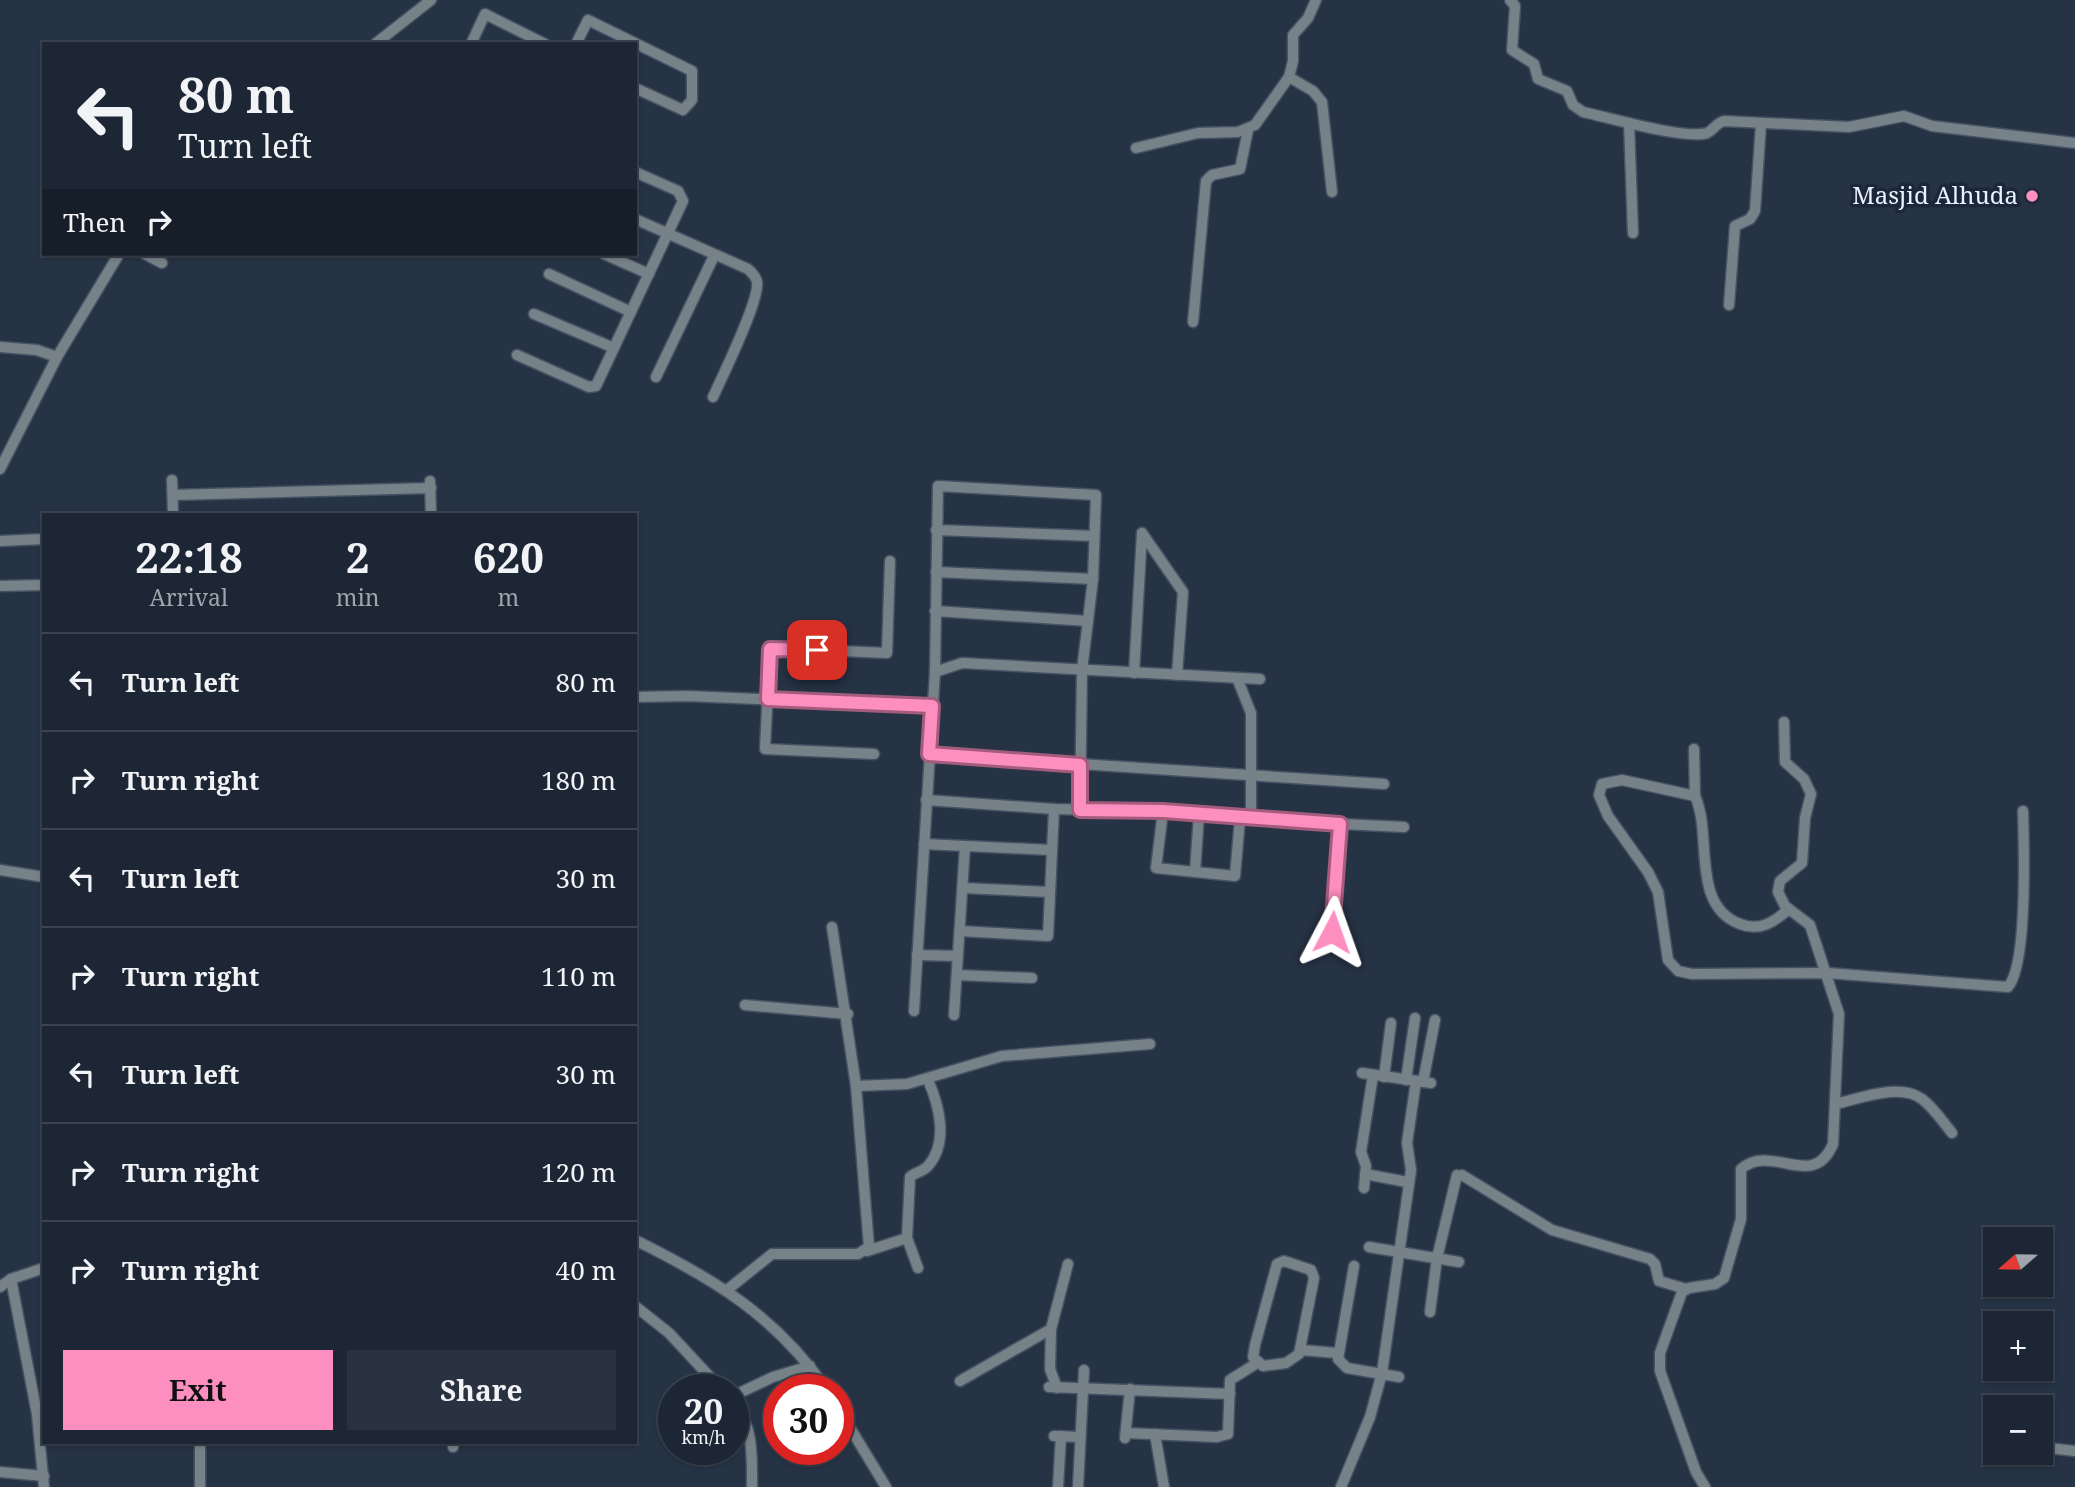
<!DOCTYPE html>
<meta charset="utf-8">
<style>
:root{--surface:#1c2634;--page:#293240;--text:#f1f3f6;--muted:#a0a5ac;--line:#3a434f;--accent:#fd8ec0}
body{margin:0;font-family:"Noto Serif",serif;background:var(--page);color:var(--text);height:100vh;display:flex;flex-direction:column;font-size:26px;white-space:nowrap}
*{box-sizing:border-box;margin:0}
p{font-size:23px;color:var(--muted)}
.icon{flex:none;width:38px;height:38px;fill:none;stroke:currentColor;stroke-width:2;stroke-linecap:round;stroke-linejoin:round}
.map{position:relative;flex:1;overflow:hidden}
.panel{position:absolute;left:42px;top:513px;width:595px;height:931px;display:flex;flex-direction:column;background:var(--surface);border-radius:0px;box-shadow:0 2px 5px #0004,0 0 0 2px var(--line)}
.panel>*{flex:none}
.guide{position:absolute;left:42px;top:42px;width:595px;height:214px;border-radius:0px;box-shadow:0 2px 5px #0004,0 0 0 2px var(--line);background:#1c2634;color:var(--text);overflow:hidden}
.needle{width:46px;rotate:250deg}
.fabs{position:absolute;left:1983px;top:1227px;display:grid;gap:14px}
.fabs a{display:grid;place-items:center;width:70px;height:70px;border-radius:0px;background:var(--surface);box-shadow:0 2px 5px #0004,0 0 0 2px var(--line);font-size:35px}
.speed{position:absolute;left:658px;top:1374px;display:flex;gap:14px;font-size:35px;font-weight:700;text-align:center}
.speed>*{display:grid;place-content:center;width:91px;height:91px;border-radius:50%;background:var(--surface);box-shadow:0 2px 5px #0004,0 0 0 2px var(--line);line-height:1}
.speed small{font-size:18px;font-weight:400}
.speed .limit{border:10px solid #d22;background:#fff;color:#111}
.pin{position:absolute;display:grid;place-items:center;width:60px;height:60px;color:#fff;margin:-30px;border-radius:14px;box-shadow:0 4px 10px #0006}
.me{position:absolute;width:77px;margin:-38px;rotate:4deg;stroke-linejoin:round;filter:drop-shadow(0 0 5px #0008)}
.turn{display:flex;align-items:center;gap:24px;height:147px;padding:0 21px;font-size:32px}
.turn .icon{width:91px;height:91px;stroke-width:2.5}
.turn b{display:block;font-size:49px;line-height:60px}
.then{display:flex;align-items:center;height:66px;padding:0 21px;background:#0003;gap:14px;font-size:26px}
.eta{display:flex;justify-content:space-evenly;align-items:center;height:119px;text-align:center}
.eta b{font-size:42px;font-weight:700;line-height:49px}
.primary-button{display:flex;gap:14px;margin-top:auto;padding:14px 21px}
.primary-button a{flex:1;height:80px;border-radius:0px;background:var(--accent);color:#111;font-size:28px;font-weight:700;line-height:80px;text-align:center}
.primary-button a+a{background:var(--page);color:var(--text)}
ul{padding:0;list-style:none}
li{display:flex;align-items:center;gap:21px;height:98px;padding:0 21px;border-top:2px solid var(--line)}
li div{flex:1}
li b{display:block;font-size:26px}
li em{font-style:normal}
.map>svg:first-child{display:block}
</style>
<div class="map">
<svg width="2075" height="1487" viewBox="0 0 2075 1487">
<rect width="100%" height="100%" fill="#263345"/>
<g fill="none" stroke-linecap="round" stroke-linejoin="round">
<g stroke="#455263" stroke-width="13">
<g id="minor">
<path d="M1510 0 1515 6 1512 50 1534 64 1538 79 1567 91 1573 105 1583 112C1607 117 1686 140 1707 133 1714 130 1716 123 1724 121L1849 127 1904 116 1932 126 2075 143"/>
<polyline points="375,44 431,0"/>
<polyline points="471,44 485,14 545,44"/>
<polyline points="576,44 588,20 692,71 692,100 683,110 635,88"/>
<polyline points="1289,77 1313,91 1322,102 1332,192"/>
<polyline points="1629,123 1633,233"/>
<polyline points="1136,148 1198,133 1238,132 1255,125 1289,77 1293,61 1293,35 1308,18 1316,0"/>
<path d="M635 219 748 269C752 273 756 276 757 282 760 300 722 377 713 397"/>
<polyline points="145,254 162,263"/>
<polyline points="604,254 649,274"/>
<polyline points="549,274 631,312"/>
<polyline points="1729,305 1735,226 1750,219 1755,211 1761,124"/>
<polyline points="534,314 614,348"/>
<polyline points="1193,322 1206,181 1212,175 1240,169 1248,130"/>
<polyline points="0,347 37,350 57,357"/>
<polyline points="517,355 589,387 596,386 683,201 678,191 635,172"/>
<polyline points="656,377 714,256"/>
<polyline points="0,469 57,357 119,254"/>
<polyline points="172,480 173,514"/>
<polyline points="430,481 431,514"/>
<polyline points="173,495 431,488"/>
<polyline points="936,530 1094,536"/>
<polyline points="1142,533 1183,592 1177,675"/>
<polyline points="0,541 44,539"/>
<polyline points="936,572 1093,579"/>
<polyline points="0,586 44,585"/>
<polyline points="935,611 1088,621"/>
<polyline points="935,672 938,486 1096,495 1093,579 1082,670 1080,810"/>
<polyline points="1134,673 1142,533"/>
<polyline points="1237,678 1251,713 1251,820"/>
<polyline points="635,697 687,696 932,706"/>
<polyline points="1694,749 1695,796"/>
<polyline points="874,754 765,749 770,648 887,653 890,561"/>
<polyline points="929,754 1384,784"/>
<polyline points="926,800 1054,809 1163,811 1240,819 1404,827"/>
<polyline points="1163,811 1156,868 1235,876 1240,819"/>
<polyline points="924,844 1051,850"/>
<polyline points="0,870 44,877"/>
<polyline points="1195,872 1199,814"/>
<polyline points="963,888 1049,892"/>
<path d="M1789 909C1774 922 1760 932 1740 924 1690 905 1713 835 1695 796L1622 780 1602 784 1599 795 1608 816 1648 872 1658 892 1668 960 1678 971 1692 974 1827 973 2008 987C2028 964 2024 844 2023 811"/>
<polyline points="960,931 1048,936 1054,809"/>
<polyline points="1332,932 1340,824"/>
<polyline points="917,955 958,956"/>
<polyline points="957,975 1032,978"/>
<polyline points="745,1005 848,1014"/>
<polyline points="914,1011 935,672 962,663 1260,679"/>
<polyline points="954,1015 965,846"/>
<polyline points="1362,1073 1431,1083"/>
<polyline points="1384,1077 1391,1023"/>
<polyline points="1406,1080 1415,1018"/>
<polyline points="1423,1082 1435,1020"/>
<polyline points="856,1086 907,1084 1002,1056 1150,1044"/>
<path d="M1835 1104C1859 1099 1900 1082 1922 1099 1934 1108 1943 1122 1952 1133"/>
<polyline points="1365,1174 1407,1182"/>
<polyline points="1462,1175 1552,1230 1650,1259 1655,1264 1659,1281 1686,1289"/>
<polyline points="1364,1188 1366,1166 1361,1152 1373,1075"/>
<path d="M635 1240C714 1279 776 1316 827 1390"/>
<polyline points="1369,1247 1459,1262"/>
<polyline points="867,1251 907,1238"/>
<polygon points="1284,1261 1311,1270 1314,1278 1299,1354 1286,1363 1263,1366 1253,1357 1255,1345 1277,1264"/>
<polyline points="1354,1266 1338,1359 1347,1368 1399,1377"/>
<path d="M918 1268 907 1238 910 1177C915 1172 923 1172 928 1166 949 1142 939 1105 928 1080"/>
<polyline points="11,1279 37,1414 44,1487"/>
<polyline points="0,1287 11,1279 44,1268"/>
<polyline points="727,1290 772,1254 858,1254 869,1247 856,1086 832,927"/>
<polyline points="635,1306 669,1333 722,1390"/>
<polyline points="1430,1312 1437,1258 1457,1175"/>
<polyline points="1051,1329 1050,1369 1057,1388"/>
<polyline points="1301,1350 1337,1353"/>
<polyline points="960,1381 1051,1329 1068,1264"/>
<polyline points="1049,1387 1230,1394"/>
<polyline points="733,1396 773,1377 810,1366"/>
<path d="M733 1402C754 1425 752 1458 752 1487"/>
<polyline points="838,1408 886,1487"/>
<polyline points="1126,1433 1217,1437 1228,1434 1230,1380 1257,1363"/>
<polyline points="1155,1434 1164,1487"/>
<polyline points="1054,1436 1080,1437"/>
<polyline points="1125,1438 1130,1389"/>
<polyline points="200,1442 200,1487"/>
<polyline points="453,1447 453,1442"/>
<polyline points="2040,1447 2075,1451"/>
<polyline points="0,1472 44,1476"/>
<polyline points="1058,1487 1061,1436"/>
<polyline points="1078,1487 1084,1370"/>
<polyline points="1341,1487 1370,1417 1382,1373 1411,1170 1407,1143 1416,1081"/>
<path d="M1705 1487 1696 1472 1660 1371V1353L1682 1292 1689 1288 1715 1284 1724 1278 1741 1219V1169C1772 1142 1813 1192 1833 1144L1839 1014 1810 925 1785 906 1778 892 1780 881 1802 863 1805 818 1811 794 1804 779 1785 762 1784 722"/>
</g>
</g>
<use href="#minor" stroke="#778188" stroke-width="10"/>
</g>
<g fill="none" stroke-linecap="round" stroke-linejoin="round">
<g stroke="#a45c7d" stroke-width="18">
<polyline id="route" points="817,650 770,649 768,699 932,706 929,754 1080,765 1080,810 1163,811 1340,824 1332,932"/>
</g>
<use href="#route" stroke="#fd8ec0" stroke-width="12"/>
</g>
<circle fill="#fd8ec0" stroke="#1c283a" stroke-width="2.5" cx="2032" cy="196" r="7"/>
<g text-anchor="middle" stroke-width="7" stroke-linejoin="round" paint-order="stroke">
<g font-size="24" fill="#eaf2fe" stroke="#1c283a" text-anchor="end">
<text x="2018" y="204">Masjid Alhuda</text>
</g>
</g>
</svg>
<div class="fabs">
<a><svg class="needle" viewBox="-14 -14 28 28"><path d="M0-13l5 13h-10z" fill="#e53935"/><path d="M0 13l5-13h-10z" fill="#a0a5ac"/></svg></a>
<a>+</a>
<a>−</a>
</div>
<div class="speed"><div>20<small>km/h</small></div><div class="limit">30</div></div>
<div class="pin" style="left:817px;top:650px;background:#d93025"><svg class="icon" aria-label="arrive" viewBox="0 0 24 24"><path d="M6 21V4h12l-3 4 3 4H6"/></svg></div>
<svg class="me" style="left:1332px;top:932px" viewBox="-20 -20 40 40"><path d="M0-17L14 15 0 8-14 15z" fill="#fd8ec0" stroke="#fff" stroke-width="4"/></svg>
<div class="guide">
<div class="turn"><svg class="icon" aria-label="left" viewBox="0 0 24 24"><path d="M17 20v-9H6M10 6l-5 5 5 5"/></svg><div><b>80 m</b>Turn left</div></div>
<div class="then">Then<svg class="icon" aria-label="right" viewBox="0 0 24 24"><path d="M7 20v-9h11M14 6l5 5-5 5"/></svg></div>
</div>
<section class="panel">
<div class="eta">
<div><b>22:18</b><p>Arrival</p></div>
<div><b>2</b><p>min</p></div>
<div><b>620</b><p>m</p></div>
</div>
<ul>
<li><svg class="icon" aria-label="left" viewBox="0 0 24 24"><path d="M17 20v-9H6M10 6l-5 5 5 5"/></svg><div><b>Turn left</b></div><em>80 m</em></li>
<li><svg class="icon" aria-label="right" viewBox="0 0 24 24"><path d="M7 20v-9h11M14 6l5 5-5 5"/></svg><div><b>Turn right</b></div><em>180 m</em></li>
<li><svg class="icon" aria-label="left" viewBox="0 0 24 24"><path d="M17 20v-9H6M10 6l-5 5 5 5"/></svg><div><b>Turn left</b></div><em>30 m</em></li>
<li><svg class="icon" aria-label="right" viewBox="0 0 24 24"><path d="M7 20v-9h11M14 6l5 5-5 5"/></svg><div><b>Turn right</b></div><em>110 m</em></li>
<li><svg class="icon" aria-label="left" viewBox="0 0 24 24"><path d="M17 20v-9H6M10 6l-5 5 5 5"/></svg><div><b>Turn left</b></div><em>30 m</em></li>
<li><svg class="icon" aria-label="right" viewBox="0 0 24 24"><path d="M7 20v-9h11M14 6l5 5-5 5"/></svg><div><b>Turn right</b></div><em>120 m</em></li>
<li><svg class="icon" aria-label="right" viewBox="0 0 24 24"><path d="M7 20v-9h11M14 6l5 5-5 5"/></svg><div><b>Turn right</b></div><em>40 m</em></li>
</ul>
<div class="primary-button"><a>Exit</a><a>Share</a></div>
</section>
</div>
